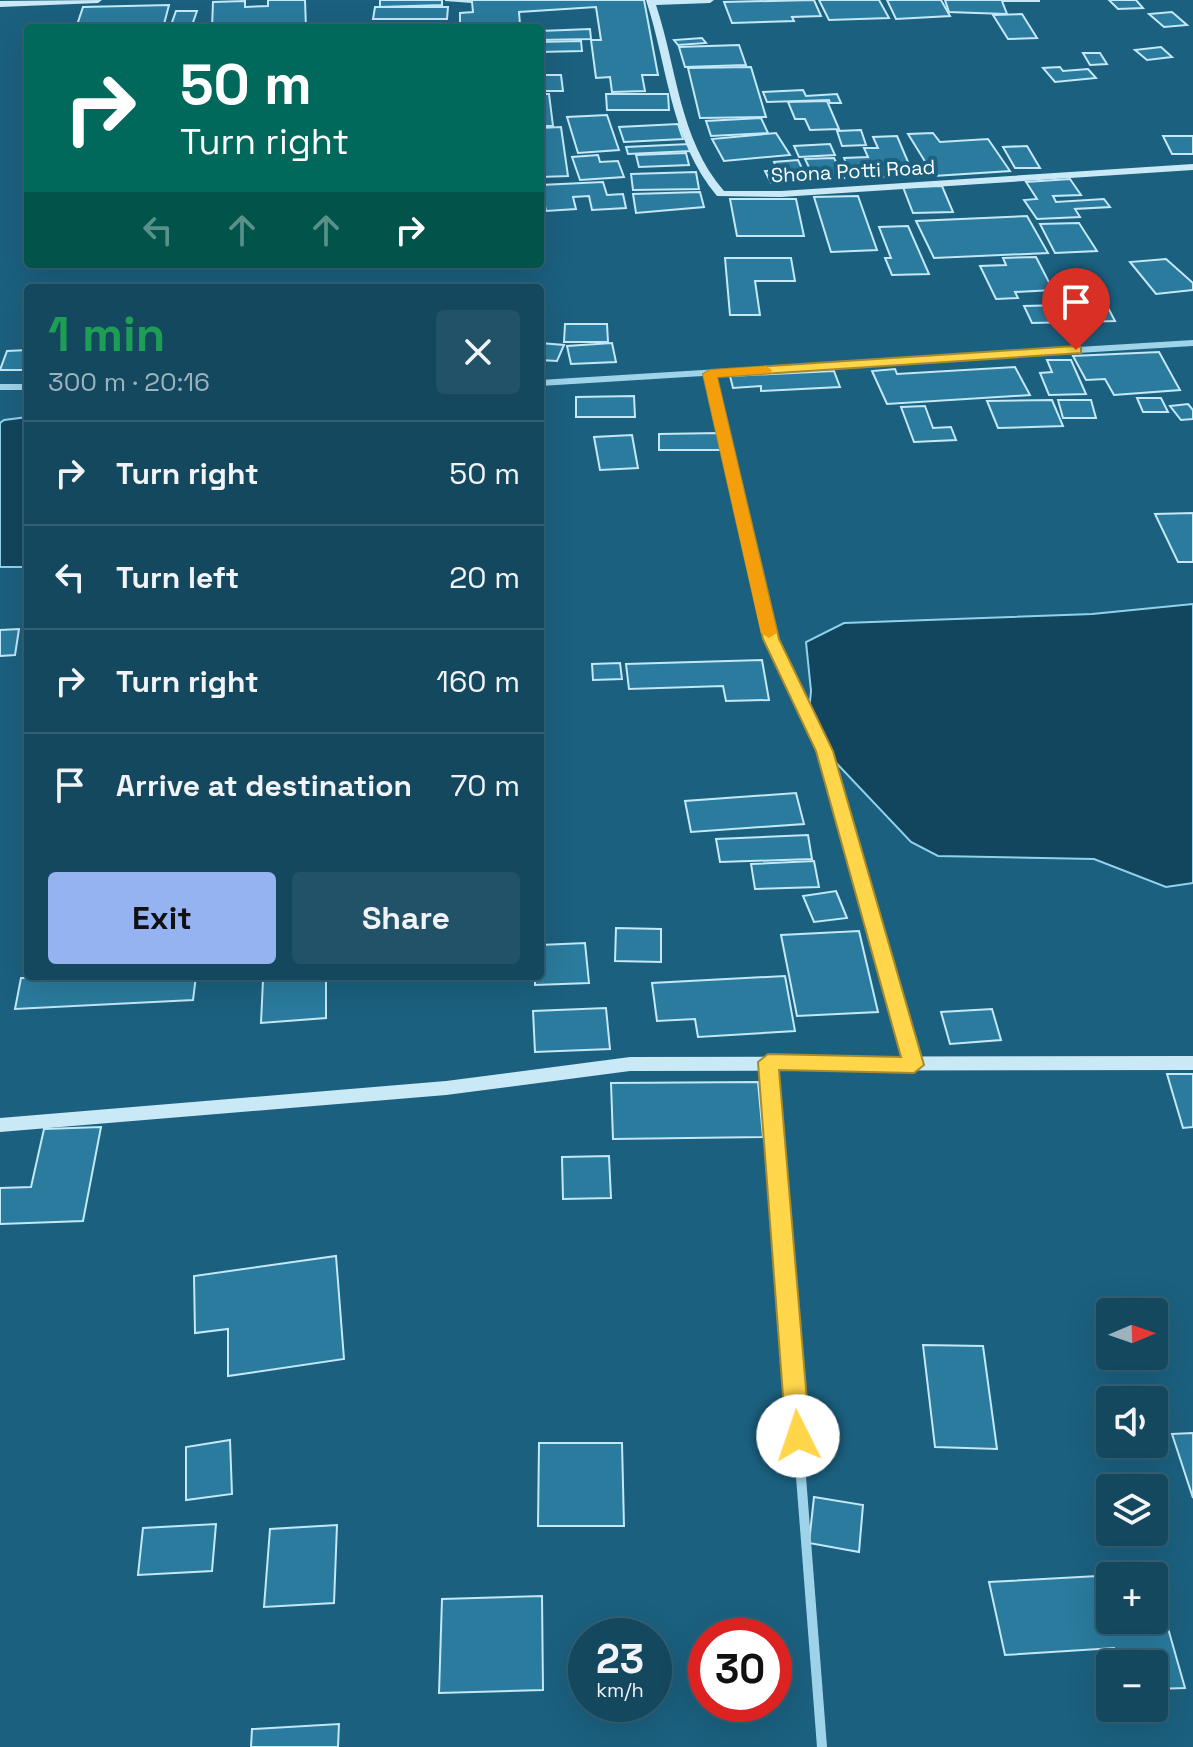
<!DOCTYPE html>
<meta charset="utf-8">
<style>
:root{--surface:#14485f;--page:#215268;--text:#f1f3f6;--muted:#9db2bd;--line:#336074;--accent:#95b2f1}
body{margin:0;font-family:"Space Grotesk",sans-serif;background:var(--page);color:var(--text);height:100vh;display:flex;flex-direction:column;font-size:30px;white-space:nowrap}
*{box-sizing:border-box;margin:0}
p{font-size:26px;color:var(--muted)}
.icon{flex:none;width:44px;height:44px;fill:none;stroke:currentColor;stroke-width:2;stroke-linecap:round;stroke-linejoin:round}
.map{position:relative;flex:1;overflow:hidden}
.side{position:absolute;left:24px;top:284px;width:520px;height:696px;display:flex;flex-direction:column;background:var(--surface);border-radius:8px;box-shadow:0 8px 32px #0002,0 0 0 2px var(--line)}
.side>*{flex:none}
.hud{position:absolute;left:24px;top:24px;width:520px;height:244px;border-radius:8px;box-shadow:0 8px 32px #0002,0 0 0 2px var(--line);background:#00695c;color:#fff;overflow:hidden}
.needle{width:52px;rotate:88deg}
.tools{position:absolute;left:1096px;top:1298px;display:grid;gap:16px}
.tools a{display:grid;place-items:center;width:72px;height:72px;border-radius:8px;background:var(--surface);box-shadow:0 8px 32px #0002,0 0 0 2px var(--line);font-size:40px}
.speed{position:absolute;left:568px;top:1618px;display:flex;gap:16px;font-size:40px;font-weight:700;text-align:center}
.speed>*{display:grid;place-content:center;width:104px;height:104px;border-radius:50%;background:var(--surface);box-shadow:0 8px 32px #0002,0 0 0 2px var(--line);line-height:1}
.speed small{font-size:20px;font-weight:400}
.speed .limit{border:12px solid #d22;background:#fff;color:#111}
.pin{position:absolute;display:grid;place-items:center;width:68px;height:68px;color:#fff;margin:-82px -34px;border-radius:50% 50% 50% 0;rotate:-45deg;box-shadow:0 0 8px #0007}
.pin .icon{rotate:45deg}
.me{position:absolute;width:88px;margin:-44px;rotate:356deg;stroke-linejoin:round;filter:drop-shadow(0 0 6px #0008)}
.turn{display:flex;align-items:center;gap:28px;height:168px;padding:0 24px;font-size:36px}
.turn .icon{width:104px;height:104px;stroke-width:2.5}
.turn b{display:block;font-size:56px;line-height:68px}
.lanes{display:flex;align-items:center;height:76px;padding:0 24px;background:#0003;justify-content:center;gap:40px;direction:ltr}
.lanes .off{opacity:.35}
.round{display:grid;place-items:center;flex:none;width:84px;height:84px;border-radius:8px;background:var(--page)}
.overview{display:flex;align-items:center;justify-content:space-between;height:136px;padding:0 24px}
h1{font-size:48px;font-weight:700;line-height:60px;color:#1e9e55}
.primary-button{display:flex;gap:16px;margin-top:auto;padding:16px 24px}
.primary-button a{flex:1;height:92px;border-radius:8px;background:var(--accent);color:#111;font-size:32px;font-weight:700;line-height:92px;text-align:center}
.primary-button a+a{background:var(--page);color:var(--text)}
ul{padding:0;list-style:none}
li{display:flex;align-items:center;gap:24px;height:104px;padding:0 24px;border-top:2px solid var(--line)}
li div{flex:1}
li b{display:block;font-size:30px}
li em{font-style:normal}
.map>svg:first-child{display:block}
</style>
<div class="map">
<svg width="1193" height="1747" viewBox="0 0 1193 1747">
<rect width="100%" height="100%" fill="#1b607f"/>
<g fill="#12465e" stroke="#91d2eb" stroke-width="2">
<polygon points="28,417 28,567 0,567 0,423 4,420"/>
<polygon points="1193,604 1193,883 1166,887 1094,859 938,856 911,842 807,732 811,691 806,642 844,623 1092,614"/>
</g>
<g fill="#2a7b9e" stroke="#c3e8f7" stroke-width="2">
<polygon points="268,0 305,0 306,28 212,28 213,2 245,1 245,7 268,6"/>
<polygon points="380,0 442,0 442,5 380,7"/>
<polygon points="445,0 644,0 658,75 642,75 645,91 612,92 610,77 596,78 591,40 601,40 596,7 519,12 520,25 460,26 460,13 473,12 472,2"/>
<polygon points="814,0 821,16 792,17 794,21 732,23 724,2"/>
<polygon points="819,0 879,0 889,18 829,20"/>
<polygon points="887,0 941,0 950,16 896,19"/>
<polygon points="945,0 1039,0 1039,1 1002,1 1007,14 976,13 949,12"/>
<polygon points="1109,0 1136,0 1143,8 1118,9"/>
<polygon points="169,5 163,28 76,28 83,7"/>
<polygon points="375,7 448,7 447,19 373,19"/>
<polygon points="176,11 197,11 191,28 170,28"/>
<polygon points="1172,12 1187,25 1164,27 1149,14"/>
<polygon points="1022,14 1037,38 1008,39 993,15"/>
<polygon points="590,29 591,39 540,40 540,31"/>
<polygon points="702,38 706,43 678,45 674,40"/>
<polygon points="581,41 582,51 540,52 540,42"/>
<polygon points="739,45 746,65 685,67 679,47"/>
<polygon points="1161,47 1172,57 1147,60 1135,50"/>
<polygon points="1083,53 1100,53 1107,64 1090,65"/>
<polygon points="751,67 766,117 700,118 688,68"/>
<polygon points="1060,67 1063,71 1088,69 1096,78 1055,82 1043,68"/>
<polygon points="540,75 561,75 563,91 540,91"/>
<polygon points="803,90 806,96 837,94 841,103 830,103 829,100 767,102 763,92"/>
<polygon points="540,94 549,94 553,126 540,126"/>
<polygon points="606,94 668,94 669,110 607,110"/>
<polygon points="827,101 839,129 810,130 805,119 795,119 788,102"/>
<polygon points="607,115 619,150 578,153 567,117"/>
<polygon points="761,118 768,133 711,136 706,121"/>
<polygon points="678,124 683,139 624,142 619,127"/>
<polygon points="561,127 568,176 540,177 540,128"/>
<polygon points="861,130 866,145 842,146 837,131"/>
<polygon points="776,133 790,155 724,161 712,139"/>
<polygon points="933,133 940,142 988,139 1010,171 934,176 908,134"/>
<polygon points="897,136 914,176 852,178 844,158 868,157 864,148 878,148 873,137"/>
<polygon points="1163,136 1193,136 1193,154 1172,154"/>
<polygon points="689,144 691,151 628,154 626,147"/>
<polygon points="830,144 835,155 799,157 794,146"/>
<polygon points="1027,146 1040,168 1015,168 1003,147"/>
<polygon points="686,153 689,165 639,167 636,155"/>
<polygon points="598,155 600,162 618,161 624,177 580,180 572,157"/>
<polygon points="834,158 844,178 815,180 805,159"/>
<polygon points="798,160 808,181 771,183 765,171 777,170 774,162"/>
<polygon points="696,172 699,189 633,190 631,174"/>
<polygon points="1070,179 1081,195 1053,196 1056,202 1104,199 1110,207 1075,209 1080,217 1037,219 1024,200 1037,199 1026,182"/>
<polygon points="603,182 607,195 623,194 626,208 592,210 589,196 573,197 576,209 546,211 541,185"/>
<polygon points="942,186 953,212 913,213 903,187"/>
<polygon points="700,192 704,207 636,213 633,194"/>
<polygon points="858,196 877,250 831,252 814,197"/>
<polygon points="730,199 796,199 804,236 737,236"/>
<polygon points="1027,216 1048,253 934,258 916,221"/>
<polygon points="1079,223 1097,251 1055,253 1040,224"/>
<polygon points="908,226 929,274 892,275 885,258 891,258 879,227"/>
<polygon points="1036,257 1053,290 1015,292 1018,298 996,299 980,266 1006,265 1003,258"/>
<polygon points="725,258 791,258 795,281 755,281 760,315 730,315"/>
<polygon points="1166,259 1193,283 1193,290 1156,294 1130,262"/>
<polygon points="1106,304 1115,321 1032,323 1024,306"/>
<polygon points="565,324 607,324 608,342 564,342"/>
<polygon points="540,343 564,345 557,361 540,360"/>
<polygon points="612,343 616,362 571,364 567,346"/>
<polygon points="28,350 28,370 0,370 7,351"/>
<polygon points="1159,352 1180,390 1114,395 1105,379 1086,380 1073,356"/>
<polygon points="1047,360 1071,360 1086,394 1049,395 1040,373 1052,372"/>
<polygon points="1015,367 1030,395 887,404 872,371 895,369 897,374"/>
<polygon points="834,371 840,387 761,391 761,386 733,388 730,376"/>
<polygon points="634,396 635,417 576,417 576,397"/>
<polygon points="1137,398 1161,398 1168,412 1143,412"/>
<polygon points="1052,400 1063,426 998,428 987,401"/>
<polygon points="1058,400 1091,400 1096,418 1063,418"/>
<polygon points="1188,404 1193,410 1193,419 1181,420 1170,406"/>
<polygon points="925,406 933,428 951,427 956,440 914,442 901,407"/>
<polygon points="719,433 720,450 659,450 659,434"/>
<polygon points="632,435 638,468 600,470 594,437"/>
<polygon points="1193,513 1193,562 1178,562 1155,514"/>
<polygon points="19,629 15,655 0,656 0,630"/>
<polygon points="762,660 769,700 726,701 723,686 629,689 626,664"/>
<polygon points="620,663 622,679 593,680 592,664"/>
<polygon points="796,793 804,824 691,832 685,801"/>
<polygon points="808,835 812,859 720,862 716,839"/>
<polygon points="814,861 819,887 755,889 751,864"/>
<polygon points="836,891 847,918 814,922 803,896"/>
<polygon points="616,928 661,929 661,962 615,961"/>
<polygon points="859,931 878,1012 797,1016 781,935"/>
<polygon points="585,943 589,983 535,985 535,976 540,976 540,945"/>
<polygon points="196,976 193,1000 15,1009 21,978"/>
<polygon points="326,976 326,1018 261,1023 263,980"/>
<polygon points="785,976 795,1031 698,1037 695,1019 657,1021 652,983"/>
<polygon points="606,1008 610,1049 535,1052 533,1011"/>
<polygon points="992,1009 1001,1040 950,1044 941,1012"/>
<polygon points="1167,1074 1193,1074 1193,1127 1183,1128"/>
<polygon points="758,1082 763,1137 613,1139 611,1083"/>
<polygon points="101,1127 83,1221 0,1224 0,1188 31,1187 44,1129"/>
<polygon points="609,1156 611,1198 563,1199 562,1157"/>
<polygon points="336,1256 344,1359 228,1376 228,1329 195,1333 194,1276"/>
<polygon points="923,1345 983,1346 997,1449 935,1447"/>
<polygon points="1193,1433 1193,1498 1172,1434"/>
<polygon points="230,1440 232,1494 186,1500 186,1447"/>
<polygon points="539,1443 622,1443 624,1526 538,1526"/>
<polygon points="814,1497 863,1505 859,1552 809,1543"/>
<polygon points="216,1524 212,1571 138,1575 143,1528"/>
<polygon points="337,1525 334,1603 264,1607 270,1529"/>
<polygon points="1152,1573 1153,1576 1110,1576 1110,1620 1154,1620 1154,1579 1185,1688 1154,1689 1154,1664 1118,1664 1114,1648 1005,1655 989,1582"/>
<polygon points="542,1596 543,1690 439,1693 442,1599"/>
<polygon points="339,1724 338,1747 251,1747 252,1729"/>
</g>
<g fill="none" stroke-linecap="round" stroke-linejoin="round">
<g stroke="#9fd3e9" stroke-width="6">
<polyline points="710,374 771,639 778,654"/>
<polyline points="540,383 1193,343"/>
<polyline points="0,387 28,387"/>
</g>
<g stroke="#9fd3e9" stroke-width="8">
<polyline points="777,652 824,751 914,1064"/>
<polyline points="769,1063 774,1131"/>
</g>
<polyline stroke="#9fd3e9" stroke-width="10" points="774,1129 822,1747"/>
<g fill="#cae9f7" fill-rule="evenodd">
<polygon points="102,0 98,3 0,7 0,1"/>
<path d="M646 0H714L710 3 656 5C677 68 679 139 724 191H781L1193 164V170L781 197 717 196C670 140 668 67 646 0Z"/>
<polygon points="1193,1056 1193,1070 630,1071 446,1095 0,1132 0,1118 446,1081 630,1057"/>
</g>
</g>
<polygon fill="#ffd54a" stroke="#a68a30" stroke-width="2" points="1076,346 1081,347 1081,353 717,377 779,639 833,751 924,1065 914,1073 779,1070 810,1436 806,1443 798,1447 789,1443 786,1436 758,1062 768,1054 901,1057 816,751 763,639 703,374 710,370"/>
<polygon fill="#f59e0b" points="766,366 772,370 770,373 717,377 777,633 769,638 761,633 703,374 710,370"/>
<g text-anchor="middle" stroke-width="8" stroke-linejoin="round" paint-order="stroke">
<g font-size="20" fill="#fff" stroke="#1b607f">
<text transform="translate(853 171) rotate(-3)" y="7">Shona Potti Road</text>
</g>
</g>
</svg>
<div class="tools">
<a><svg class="needle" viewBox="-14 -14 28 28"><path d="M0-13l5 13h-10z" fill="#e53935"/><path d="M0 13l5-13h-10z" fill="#9db2bd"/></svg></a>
<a><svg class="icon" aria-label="sound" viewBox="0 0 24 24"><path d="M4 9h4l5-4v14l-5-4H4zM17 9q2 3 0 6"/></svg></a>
<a><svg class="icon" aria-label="layers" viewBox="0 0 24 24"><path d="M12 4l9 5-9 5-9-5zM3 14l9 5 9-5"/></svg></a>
<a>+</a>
<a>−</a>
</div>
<div class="speed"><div>23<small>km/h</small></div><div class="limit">30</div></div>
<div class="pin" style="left:1076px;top:350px;background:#d93025"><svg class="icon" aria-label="arrive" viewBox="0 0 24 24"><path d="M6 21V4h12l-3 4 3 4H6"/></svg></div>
<svg class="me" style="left:798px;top:1436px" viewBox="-20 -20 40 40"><circle r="19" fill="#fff"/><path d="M0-13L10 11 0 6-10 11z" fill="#ffd54a"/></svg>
<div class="hud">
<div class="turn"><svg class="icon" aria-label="right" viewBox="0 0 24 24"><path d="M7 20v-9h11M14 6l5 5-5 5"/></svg><div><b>50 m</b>Turn right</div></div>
<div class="lanes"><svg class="icon off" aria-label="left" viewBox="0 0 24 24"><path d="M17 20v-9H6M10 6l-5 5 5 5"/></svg><svg class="icon off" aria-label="ahead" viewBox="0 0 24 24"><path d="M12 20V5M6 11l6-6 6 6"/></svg><svg class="icon off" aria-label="ahead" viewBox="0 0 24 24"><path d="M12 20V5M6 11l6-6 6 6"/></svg><svg class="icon" aria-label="right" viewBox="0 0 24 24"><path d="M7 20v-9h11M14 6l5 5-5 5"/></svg></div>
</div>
<section class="side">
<div class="overview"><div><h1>1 min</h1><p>300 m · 20:16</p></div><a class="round"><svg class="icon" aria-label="close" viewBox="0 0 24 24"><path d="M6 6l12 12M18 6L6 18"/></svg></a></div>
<ul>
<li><svg class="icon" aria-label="right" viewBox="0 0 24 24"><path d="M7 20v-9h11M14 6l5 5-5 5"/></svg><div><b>Turn right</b></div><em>50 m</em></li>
<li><svg class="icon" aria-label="left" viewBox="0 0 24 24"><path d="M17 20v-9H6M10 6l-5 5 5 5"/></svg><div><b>Turn left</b></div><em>20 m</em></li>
<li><svg class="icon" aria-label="right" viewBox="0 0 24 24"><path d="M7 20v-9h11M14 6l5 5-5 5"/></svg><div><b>Turn right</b></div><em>160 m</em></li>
<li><svg class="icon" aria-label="arrive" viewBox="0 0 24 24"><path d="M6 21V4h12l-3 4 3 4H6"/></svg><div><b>Arrive at destination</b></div><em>70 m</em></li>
</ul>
<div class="primary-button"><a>Exit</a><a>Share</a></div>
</section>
</div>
